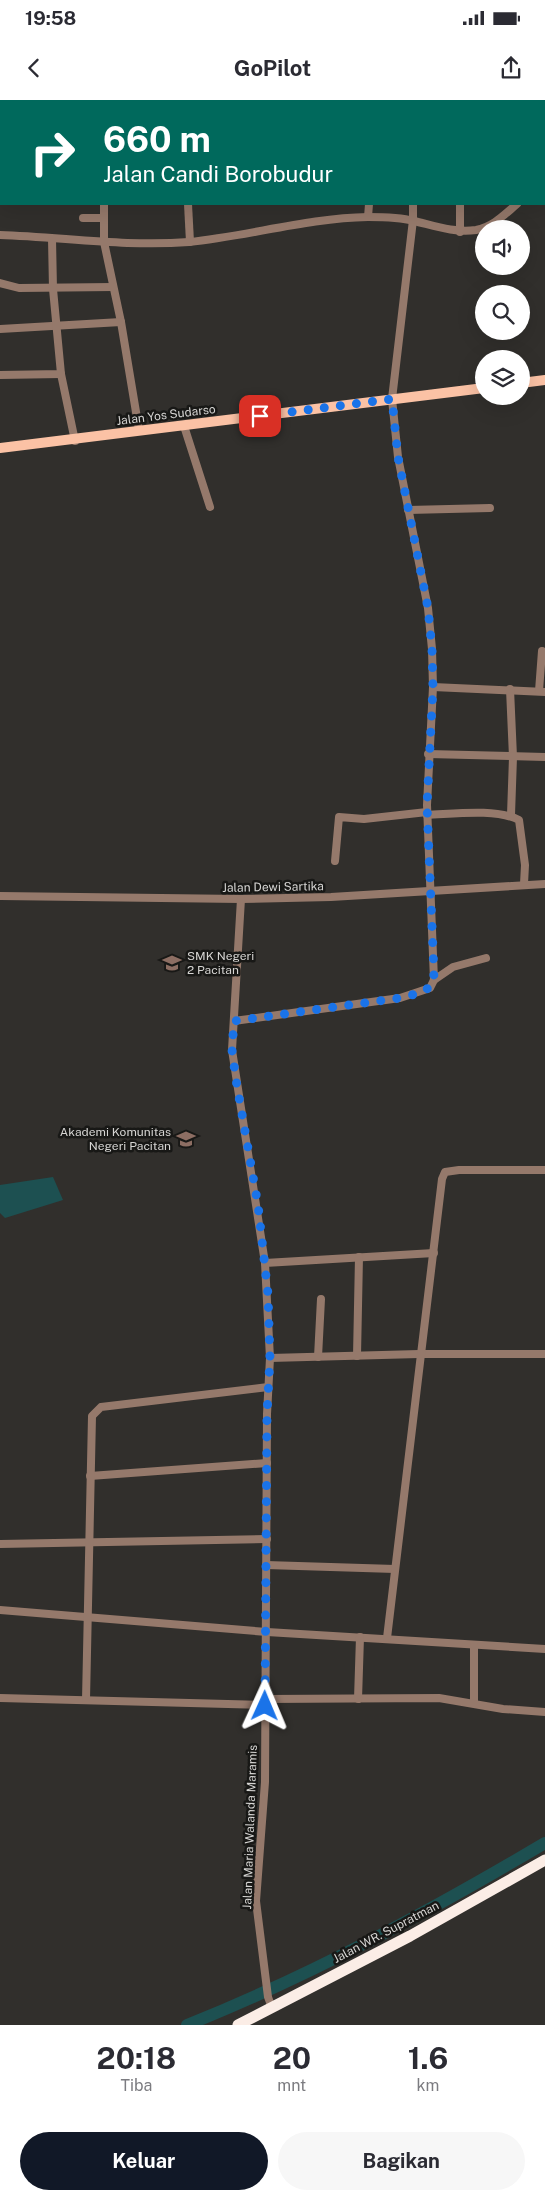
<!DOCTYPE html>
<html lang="id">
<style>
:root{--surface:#fff;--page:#f7f7f7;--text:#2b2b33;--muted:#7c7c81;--accent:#111827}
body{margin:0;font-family:"Public Sans",sans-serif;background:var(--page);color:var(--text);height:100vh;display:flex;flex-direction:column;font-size:19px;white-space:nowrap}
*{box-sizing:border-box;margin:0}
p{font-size:16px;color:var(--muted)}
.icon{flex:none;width:28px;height:28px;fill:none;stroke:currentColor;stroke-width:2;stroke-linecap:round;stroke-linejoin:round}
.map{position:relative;height:1925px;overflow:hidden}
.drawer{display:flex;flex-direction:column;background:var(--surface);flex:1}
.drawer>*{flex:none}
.guide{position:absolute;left:0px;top:0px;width:545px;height:105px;box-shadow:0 5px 20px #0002;background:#00695c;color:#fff;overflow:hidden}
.fabs{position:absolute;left:475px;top:120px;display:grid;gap:10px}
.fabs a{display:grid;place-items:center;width:55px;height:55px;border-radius:50%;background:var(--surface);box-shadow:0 5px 20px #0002;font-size:25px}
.pin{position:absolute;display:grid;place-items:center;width:42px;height:42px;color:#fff;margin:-21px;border-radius:10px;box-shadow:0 2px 8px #0006}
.me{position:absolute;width:55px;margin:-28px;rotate:1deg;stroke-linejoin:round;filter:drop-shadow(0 0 4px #0008)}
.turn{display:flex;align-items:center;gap:18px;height:105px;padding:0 20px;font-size:22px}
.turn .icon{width:65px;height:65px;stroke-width:2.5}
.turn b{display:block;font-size:35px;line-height:42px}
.eta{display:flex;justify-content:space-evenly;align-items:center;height:85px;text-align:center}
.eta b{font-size:30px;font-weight:700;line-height:35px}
.action{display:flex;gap:10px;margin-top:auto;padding:10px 20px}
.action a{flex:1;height:58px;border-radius:30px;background:var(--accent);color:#fff;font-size:20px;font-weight:700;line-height:58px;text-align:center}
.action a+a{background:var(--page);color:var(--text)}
.status{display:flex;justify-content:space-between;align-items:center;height:35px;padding:0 25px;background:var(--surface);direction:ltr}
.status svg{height:14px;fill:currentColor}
header{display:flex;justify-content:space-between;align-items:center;height:65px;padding:0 20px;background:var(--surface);font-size:22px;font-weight:700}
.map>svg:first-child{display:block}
</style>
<div class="status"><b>19:58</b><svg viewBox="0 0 49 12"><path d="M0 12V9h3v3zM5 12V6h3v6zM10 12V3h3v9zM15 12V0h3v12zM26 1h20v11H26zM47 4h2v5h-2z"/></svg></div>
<header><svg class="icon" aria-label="back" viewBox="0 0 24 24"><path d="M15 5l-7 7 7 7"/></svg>GoPilot<svg class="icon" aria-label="share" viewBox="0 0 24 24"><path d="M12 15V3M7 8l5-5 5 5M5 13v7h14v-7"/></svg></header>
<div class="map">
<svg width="545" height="1925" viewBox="0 0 545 1925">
<rect width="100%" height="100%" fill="#312f2c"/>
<polygon fill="#1d5051" points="53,1077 63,1100 5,1118 0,1113 0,1085"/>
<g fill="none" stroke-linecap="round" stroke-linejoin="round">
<path stroke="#1d5051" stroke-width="12" d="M187 1925C312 1875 430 1811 545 1743"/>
<g stroke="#95796b" stroke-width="8">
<polyline points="161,0 166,1"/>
<polyline points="405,0 405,1"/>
<polyline points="174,1 174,0"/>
<polyline points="285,1 285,0"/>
<polyline points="0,40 1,40"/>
<polyline points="544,46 545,46"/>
<polyline points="544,83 545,82"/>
<polyline points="104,104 104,142 121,222 139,330"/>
<polyline points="188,104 190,142"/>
<polyline points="460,104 460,132"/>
<polyline points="368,117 369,104"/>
<polyline points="83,118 104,118"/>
<path d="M0 135C63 137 126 147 189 142 249 136 308 118 368 117 383 117 399 117 414 121 435 126 454 133 476 130 493 127 505 114 517 104"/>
<polyline points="0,183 19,188 113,187"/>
<polyline points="0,229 121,222"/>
<polyline points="61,274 75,341"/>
<polyline points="0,275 61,274 53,189 52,139"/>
<polyline points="184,326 210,407"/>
<polyline points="408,410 490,408"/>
<polyline points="433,587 545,592"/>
<polyline points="510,589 513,657 511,715"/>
<polyline points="539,591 542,551"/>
<polyline points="428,654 545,657"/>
<path d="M427 715C453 714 496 708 519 720L525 765 524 784"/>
<polyline points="335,761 339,717 364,719 427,712"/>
<polyline points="0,796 241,799 331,797 545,784"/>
<polyline points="241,799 232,950 265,1163 270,1258 267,1314 265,1682 256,1801 268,1897 272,1908"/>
<polyline points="434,880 453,867 486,858"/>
<polyline points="234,921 400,898 430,888 434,880 427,705 433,587 432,549 428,508 398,357 392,299 413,120 413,104"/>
<polyline points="265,1163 434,1153"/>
<polyline points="357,1256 359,1157"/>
<polyline points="318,1257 321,1199"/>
<polyline points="270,1258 419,1254 545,1254"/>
<polyline points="90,1376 267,1363"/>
<polyline points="0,1444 267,1439"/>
<polyline points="266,1465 395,1469"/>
<polyline points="0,1510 267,1532 545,1549"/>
<polyline points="387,1538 442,1079 445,1072 459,1070 545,1070"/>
<polyline points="474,1545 474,1603"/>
<polyline points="0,1598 265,1605"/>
<polyline points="265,1599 439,1598 503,1609 545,1612"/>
<polyline points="358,1599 360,1537"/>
<polyline points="86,1600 92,1316 101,1307 268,1287"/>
</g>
<g stroke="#fbc2a5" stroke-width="10">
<polyline points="521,283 545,280"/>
<polyline points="0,348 484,288"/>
</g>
<polyline stroke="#fbede6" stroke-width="11" points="238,1925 410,1836 545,1760"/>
</g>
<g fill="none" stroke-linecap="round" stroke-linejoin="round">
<polyline stroke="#1a73e8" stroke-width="9" stroke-dasharray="0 16.2" points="260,316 392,299 398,357 428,508 432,549 433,587 427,705 434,874 432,885 423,892 400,898 234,921 232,950 236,980 258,1105 268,1194 270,1258 267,1314 265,1606"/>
</g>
<defs>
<g id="school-bare" transform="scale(1.5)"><path d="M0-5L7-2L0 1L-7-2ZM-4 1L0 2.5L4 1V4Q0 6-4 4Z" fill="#8d6e63" stroke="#181816" stroke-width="2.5" paint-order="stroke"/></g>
<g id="university-bare" transform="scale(1.5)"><path d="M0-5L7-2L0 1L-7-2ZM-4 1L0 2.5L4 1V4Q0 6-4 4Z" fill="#8d6e63" stroke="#181816" stroke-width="2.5" paint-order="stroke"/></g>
</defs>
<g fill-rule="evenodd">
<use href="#school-bare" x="172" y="863"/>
<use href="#university-bare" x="186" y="1039"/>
</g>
<g text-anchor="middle" stroke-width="5" stroke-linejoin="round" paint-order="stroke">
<g font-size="12" fill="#d6d5d3" stroke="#181816">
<text transform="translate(166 315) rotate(-7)" y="4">Jalan Yos Sudarso</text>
<text transform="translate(273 787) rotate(-1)" y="4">Jalan Dewi Sartika</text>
<text transform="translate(250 1727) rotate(-88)" y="4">Jalan Maria Walanda Maramis</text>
<text transform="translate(386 1832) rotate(-28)" y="4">Jalan WR. Supratman</text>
</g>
<g font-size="12" fill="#d6d5d3" stroke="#181816" text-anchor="start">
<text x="187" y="860">SMK Negeri<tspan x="187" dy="14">2 Pacitan</tspan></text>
<text x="171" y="1036" text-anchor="end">Akademi Komunitas<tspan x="171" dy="14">Negeri Pacitan</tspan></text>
</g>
</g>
</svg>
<div class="fabs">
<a><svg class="icon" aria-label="sound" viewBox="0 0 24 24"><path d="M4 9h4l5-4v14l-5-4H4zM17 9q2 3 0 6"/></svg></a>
<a><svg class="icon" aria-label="search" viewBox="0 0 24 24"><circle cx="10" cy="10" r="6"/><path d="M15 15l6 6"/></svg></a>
<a><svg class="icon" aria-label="layers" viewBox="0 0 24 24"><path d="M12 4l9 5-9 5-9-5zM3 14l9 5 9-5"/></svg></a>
</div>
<div class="pin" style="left:260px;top:316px;background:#d93025"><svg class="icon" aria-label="arrive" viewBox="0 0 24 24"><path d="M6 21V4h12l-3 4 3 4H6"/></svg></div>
<svg class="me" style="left:265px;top:1606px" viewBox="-20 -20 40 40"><path d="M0-17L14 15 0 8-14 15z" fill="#1a73e8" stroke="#fff" stroke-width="4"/></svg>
<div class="guide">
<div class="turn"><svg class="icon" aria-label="right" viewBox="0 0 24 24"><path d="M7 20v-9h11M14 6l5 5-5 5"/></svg><div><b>660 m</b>Jalan Candi Borobudur</div></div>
</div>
</div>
<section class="drawer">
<div class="eta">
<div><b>20:18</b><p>Tiba</p></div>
<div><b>20</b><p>mnt</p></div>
<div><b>1.6</b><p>km</p></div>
</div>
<div class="action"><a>Keluar</a><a>Bagikan</a></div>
</section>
